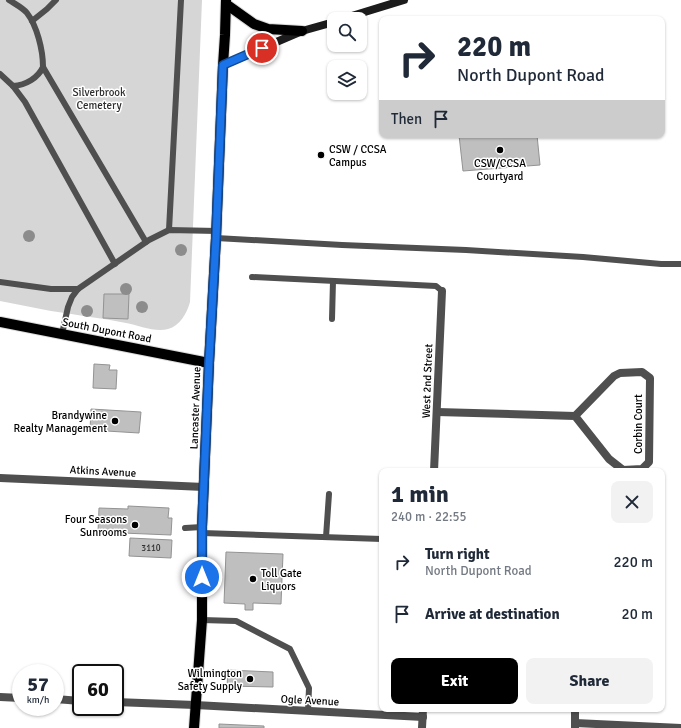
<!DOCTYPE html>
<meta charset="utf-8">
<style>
:root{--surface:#fff;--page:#f2f2f3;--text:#1f2937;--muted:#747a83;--accent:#000}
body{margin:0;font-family:Signika,sans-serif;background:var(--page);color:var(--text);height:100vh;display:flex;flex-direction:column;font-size:15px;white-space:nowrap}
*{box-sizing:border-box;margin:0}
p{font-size:13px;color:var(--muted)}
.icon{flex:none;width:22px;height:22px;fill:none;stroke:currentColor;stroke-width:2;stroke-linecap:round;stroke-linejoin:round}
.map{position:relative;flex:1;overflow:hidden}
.panel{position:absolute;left:379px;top:468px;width:286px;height:244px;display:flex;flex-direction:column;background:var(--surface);border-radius:8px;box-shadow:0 1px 3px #0004}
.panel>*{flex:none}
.top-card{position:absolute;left:379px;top:16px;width:286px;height:122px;border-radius:8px;box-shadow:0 1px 3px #0004;background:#fff;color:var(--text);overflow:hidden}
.fabs{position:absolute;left:327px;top:12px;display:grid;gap:8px}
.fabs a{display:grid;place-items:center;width:40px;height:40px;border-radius:8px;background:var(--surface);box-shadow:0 1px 3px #0004;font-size:20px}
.speed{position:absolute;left:12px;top:664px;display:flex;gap:8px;font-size:20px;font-weight:700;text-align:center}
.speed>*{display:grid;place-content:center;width:52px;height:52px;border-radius:50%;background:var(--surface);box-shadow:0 1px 3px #0004;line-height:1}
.speed small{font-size:10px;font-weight:400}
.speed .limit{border:2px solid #111;border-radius:6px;background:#fff;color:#111}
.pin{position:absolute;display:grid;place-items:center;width:34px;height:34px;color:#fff;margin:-17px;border:2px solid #fff;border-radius:50%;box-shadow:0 1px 4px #0007}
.me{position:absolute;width:44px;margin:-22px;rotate:0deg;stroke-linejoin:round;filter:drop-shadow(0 0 3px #0008)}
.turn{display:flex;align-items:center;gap:14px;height:84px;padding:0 12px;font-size:18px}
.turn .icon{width:52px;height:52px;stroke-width:2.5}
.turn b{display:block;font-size:28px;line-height:34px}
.then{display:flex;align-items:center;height:38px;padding:0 12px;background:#0003;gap:8px;font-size:15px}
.round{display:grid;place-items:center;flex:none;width:42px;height:42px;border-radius:8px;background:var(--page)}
.summary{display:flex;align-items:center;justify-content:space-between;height:68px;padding:0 12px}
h1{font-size:24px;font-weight:800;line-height:30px}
.action{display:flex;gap:8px;margin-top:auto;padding:8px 12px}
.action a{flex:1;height:46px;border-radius:8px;background:var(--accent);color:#fff;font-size:16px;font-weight:800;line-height:46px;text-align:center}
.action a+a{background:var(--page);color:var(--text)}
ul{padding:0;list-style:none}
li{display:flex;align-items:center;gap:12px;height:52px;padding:0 12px}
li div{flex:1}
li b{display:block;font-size:15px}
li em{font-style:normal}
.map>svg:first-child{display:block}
</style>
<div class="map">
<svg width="681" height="728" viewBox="0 0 681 728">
<rect width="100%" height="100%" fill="#fff"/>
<path fill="#d6d6d6" d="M0 0H202L190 302C187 313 180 326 168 329 156 333 138 325 126 323 101 318 76 315 51 311 34 308 17 304 0 301Z"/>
<g fill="#bfbfbf" stroke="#939393">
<polygon points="459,135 537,135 540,165 463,171"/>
<polygon points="104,294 129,294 128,319 103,318"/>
<polygon points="94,364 110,365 109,370 117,370 116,389 93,388"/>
<polygon points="91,409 141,412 139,433 90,430"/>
<polygon points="128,506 169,508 168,518 172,518 171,535 98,532 99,508 128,509"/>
<polygon points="130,538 172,540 171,558 129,556"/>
<polygon points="226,552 283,554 281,604 253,603 253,610 245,610 245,604 224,603"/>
<polygon points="228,670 273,672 273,687 227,686"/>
<polygon points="219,724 264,726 264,728 219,728"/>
</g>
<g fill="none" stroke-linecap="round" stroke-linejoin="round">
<g stroke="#dbdbdb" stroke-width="12">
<g id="primary">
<polyline points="226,4 254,24 268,29 302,31"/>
<polyline points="0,322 209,363"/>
<polyline points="194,728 202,620 202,527 209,363 216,238 223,65 225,35 226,0"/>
</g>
</g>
<g stroke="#4f4f4f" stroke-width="6">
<path d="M9 0C15 4 23 8 27 13 37 26 43 50 43 67L146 242"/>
<polyline points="32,21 47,9 56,0"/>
<polyline points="0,74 13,86 25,102 115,264"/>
<path d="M13 86C26 85 38 78 43 67"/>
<polyline points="169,230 181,0"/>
<polyline points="216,238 342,245 466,250 583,257 661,264 681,264"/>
<polyline points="252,277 436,286 442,291"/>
<polyline points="0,282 51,289 78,289"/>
<polyline points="332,319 333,281"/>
<polyline points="62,334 68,307 72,297 78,289 149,240 169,230 217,231"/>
<polyline points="185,528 202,527"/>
<polyline points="202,533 382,539"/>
<polyline points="326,537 329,494"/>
<polyline points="202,620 236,621 290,649 309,688 308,711"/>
</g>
<g stroke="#4f4f4f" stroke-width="8">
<polyline points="437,412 575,416 614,376 620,373 642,372 650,378 649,462 642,469 623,470 609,459 575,416"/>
<polyline points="434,471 442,291"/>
<polyline points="0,478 204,487"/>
<polyline points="0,697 21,698"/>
<polyline points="55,699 81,701"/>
<polyline points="115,702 195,705 423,717"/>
<polyline points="575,723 681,728"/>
<polyline points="575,727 575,709"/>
<polyline points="422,728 423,709"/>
</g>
<g stroke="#1c1c1c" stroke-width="8">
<polyline points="342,19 404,0"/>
<polyline points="223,65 302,31 334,22"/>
</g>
<use href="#primary" stroke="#000" stroke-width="10"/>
</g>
<g fill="#8c8c8c">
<circle cx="29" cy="236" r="6"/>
<circle cx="181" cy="250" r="6"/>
<circle cx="126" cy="289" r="6"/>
<circle cx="142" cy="307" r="6"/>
<circle cx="87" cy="311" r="6"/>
</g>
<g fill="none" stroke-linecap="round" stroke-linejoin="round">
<g stroke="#114b97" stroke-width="10">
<polyline id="route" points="202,577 202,527 209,363 216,238 223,65 262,48"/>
</g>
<use href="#route" stroke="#1a73e8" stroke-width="7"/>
</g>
<g fill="#000" stroke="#fff" stroke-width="1.5">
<circle cx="500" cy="150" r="4"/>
<circle cx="321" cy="155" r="4"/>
<circle cx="115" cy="421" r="4"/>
<circle cx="135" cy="525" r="4"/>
<circle cx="253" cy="579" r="4"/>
<circle cx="250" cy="679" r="4"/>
</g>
<g text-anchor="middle" stroke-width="3" stroke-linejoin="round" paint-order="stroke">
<g font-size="9" fill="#303030">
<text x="151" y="551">3110</text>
</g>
<g font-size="11" fill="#2d2d2d" stroke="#fff">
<text x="99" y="96">Silverbrook<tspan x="99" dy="13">Cemetery</tspan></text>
</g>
<g font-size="11" fill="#000" stroke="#fff" text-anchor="end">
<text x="329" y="153" text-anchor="start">CSW / CCSA<tspan x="329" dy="13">Campus</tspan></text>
<text x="500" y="167" text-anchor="middle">CSW/CCSA<tspan x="500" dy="13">Courtyard</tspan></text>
<text x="107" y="419">Brandywine<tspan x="107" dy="13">Realty Management</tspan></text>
<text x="127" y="523">Four Seasons<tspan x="127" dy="13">Sunrooms</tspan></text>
<text x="261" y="577" text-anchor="start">Toll Gate<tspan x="261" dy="13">Liquors</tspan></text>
<text x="242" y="677">Wilmington<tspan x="242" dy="13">Safety Supply</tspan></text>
</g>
<g font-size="11" fill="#000" stroke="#fff">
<text transform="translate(107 330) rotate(11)" y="4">South Dupont Road</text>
<text transform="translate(427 381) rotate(-88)" y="4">West 2nd Street</text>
<text transform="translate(195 408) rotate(-88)" y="4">Lancaster Avenue</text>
<text transform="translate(638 424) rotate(-90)" y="4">Corbin Court</text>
<text transform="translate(103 471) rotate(3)" y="4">Atkins Avenue</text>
<text transform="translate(310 700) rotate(3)" y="4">Ogle Avenue</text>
</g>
</g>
</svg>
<div class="fabs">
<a><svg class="icon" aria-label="search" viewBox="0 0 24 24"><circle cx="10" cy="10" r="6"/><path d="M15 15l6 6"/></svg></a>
<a><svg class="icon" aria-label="layers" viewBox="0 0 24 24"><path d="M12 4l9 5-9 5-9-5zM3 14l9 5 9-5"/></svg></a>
</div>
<div class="speed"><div>57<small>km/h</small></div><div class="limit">60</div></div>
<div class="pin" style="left:262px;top:48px;background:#d93025"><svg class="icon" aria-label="arrive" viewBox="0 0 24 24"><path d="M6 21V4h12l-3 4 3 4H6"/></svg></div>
<svg class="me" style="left:202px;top:577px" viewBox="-20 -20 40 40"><circle r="17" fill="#1a73e8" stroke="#fff" stroke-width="3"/><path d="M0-11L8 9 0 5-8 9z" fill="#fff"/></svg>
<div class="top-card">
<div class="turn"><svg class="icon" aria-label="right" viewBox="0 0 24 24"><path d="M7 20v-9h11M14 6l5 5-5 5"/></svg><div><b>220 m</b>North Dupont Road</div></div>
<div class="then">Then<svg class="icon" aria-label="arrive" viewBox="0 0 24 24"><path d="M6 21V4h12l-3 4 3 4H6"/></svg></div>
</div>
<section class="panel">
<div class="summary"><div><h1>1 min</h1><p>240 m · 22:55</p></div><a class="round"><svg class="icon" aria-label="close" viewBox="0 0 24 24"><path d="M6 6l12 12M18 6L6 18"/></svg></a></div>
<ul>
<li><svg class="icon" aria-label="right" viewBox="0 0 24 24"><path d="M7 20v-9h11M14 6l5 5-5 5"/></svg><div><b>Turn right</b><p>North Dupont Road</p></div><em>220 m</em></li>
<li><svg class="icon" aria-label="arrive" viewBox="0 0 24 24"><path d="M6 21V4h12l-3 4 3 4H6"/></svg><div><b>Arrive at destination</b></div><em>20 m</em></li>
</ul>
<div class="action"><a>Exit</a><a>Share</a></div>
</section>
</div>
